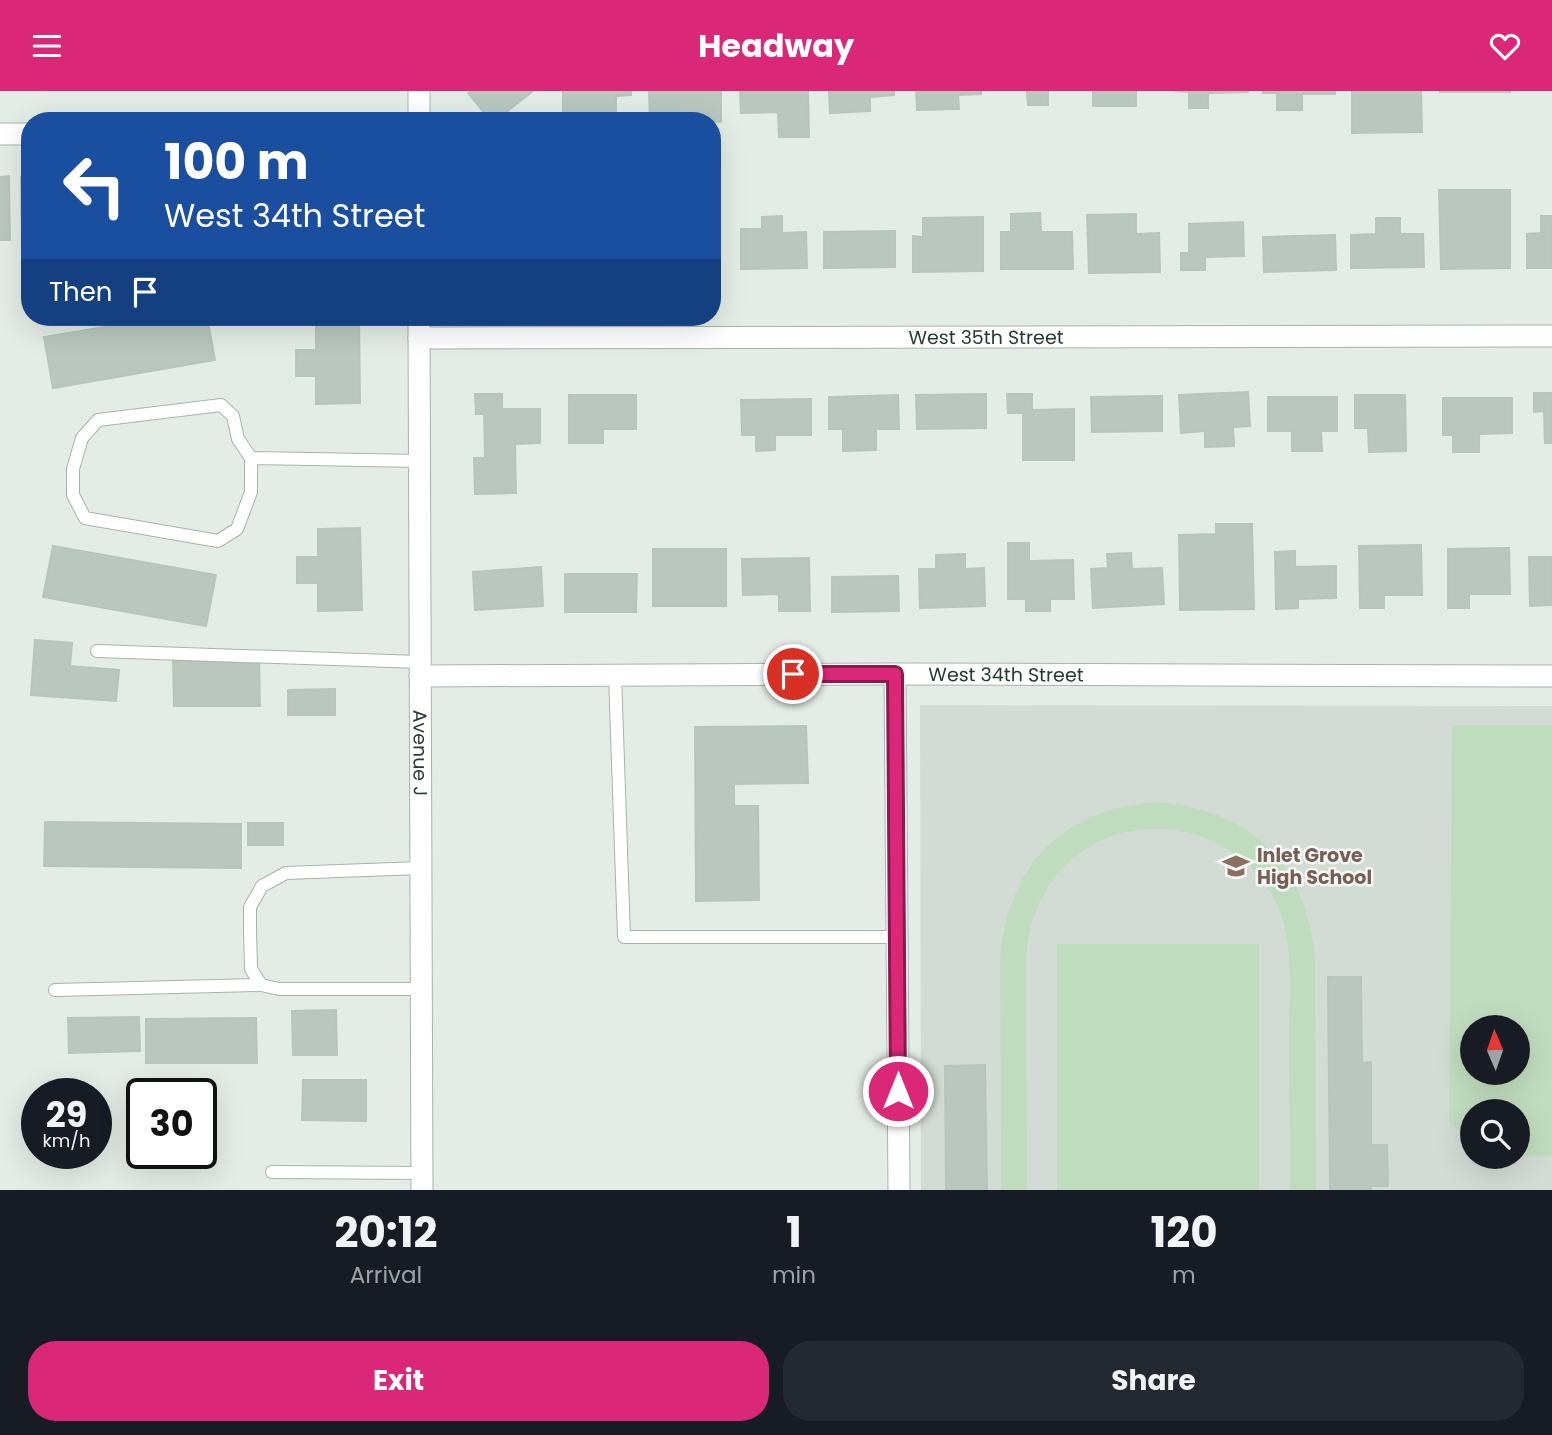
<!DOCTYPE html>
<style>
:root{--surface:#171b24;--page:#242831;--text:#f1f3f6;--muted:#9ea1a6;--accent:#db2777}
body{margin:0;font-family:Poppins,sans-serif;background:var(--page);color:var(--text);height:100vh;display:flex;flex-direction:column;font-size:26px;white-space:nowrap}
*{box-sizing:border-box;margin:0}
p{font-size:23px;color:var(--muted)}
.icon{flex:none;width:38px;height:38px;fill:none;stroke:currentColor;stroke-width:2;stroke-linecap:round;stroke-linejoin:round}
.map{position:relative;height:1099px;overflow:hidden}
.sheet{display:flex;flex-direction:column;background:var(--surface);flex:1}
.sheet>*{flex:none}
.top-card{position:absolute;left:21px;top:21px;width:700px;height:214px;border-radius:28px;box-shadow:0 7px 28px #0002;background:#1a4fa0;color:#fff;overflow:hidden}
.needle{width:46px;rotate:358deg}
.buttons{position:absolute;left:1460px;top:924px;display:grid;gap:14px}
.buttons a{display:grid;place-items:center;width:70px;height:70px;border-radius:50%;background:var(--surface);box-shadow:0 7px 28px #0002;font-size:35px}
.speed{position:absolute;left:21px;top:987px;display:flex;gap:14px;font-size:35px;font-weight:700;text-align:center}
.speed>*{display:grid;place-content:center;width:91px;height:91px;border-radius:50%;background:var(--surface);box-shadow:0 7px 28px #0002;line-height:1}
.speed small{font-size:18px;font-weight:400}
.speed .limit{border:4px solid #111;border-radius:10px;background:#fff;color:#111}
.pin{position:absolute;display:grid;place-items:center;width:60px;height:60px;color:#fff;margin:-30px;border:4px solid #fff;border-radius:50%;box-shadow:0 2px 7px #0007}
.me{position:absolute;width:77px;margin:-38px;rotate:0deg;stroke-linejoin:round;filter:drop-shadow(0 0 5px #0008)}
.turn{display:flex;align-items:center;gap:24px;height:147px;padding:0 28px;font-size:32px}
.turn .icon{width:91px;height:91px;stroke-width:2.5}
.turn b{display:block;font-size:49px;line-height:60px}
.then{display:flex;align-items:center;height:66px;padding:0 28px;background:#0003;gap:14px;font-size:26px}
.eta{display:flex;justify-content:space-evenly;align-items:center;height:119px;text-align:center}
.eta b{font-size:42px;font-weight:700;line-height:49px}
.cta{display:flex;gap:14px;margin-top:auto;padding:14px 28px}
.cta a{flex:1;height:80px;border-radius:28px;background:var(--accent);color:#fff;font-size:28px;font-weight:700;line-height:80px;text-align:center}
.cta a+a{background:var(--page);color:var(--text)}
header{display:flex;justify-content:space-between;align-items:center;height:91px;padding:0 28px;background:var(--accent);color:#fff;font-size:32px;font-weight:700}
.map>svg:first-child{display:block}
</style>
<header><svg class="icon" aria-label="menu" viewBox="0 0 24 24"><path d="M4 6h16M4 12h16M4 18h16"/></svg>Headway<svg class="icon" aria-label="heart" viewBox="0 0 24 24"><path d="M12 20l-8-8c-3-5 5-10 8-4 3-6 11-1 8 4z"/></svg></header>
<div class="map">
<svg width="1552" height="1099" viewBox="0 0 1552 1099">
<rect width="100%" height="100%" fill="#e4ece6"/>
<path fill="#d2dcd4" fill-rule="evenodd" d="M920 614 1552 615V1099H921ZM1472 936H1517V982H1472ZM1472 1020H1517V1066H1472Z"/>
<g fill="#c0dcbe" fill-rule="evenodd">
<path d="M1452 634H1552V1066L1517 1065V1020H1472V1050L1449 1031ZM1472 936H1517V982H1472Z"/>
<path d="M1157 711C1252 718 1307 774 1315 868L1316 1099H1290C1290 1048 1289 996 1289 945 1289 900 1295 850 1275 809 1232 723 1104 712 1050 793 1034 816 1028 841 1026 868L1027 1099H1001L1000 868C1007 774 1063 718 1157 711Z"/>
<rect x="1057" y="853" width="202" height="246"/>
</g>
<g fill="#b9c7be" stroke="#b6c6ba" stroke-width="2">
<polygon points="471,0 533,0 495,30 491,30 468,2"/>
<polygon points="563,0 631,0 631,4 616,5 616,21 581,22 582,29 563,29"/>
<polygon points="649,0 721,0 721,31 650,30"/>
<polygon points="740,0 808,0 809,46 779,46 778,21 741,22"/>
<polygon points="829,0 894,0 894,4 870,6 870,20 830,22"/>
<polygon points="916,0 981,0 981,3 958,4 959,18 917,19"/>
<polygon points="1027,0 1048,0 1048,14 1028,14"/>
<rect x="1093" y="0" width="43" height="15"/>
<polygon points="1175,0 1248,0 1248,1 1208,2 1208,17 1189,17 1189,1"/>
<polygon points="1263,0 1335,0 1335,3 1302,3 1302,19 1277,19 1277,2 1263,2"/>
<polygon points="1352,0 1421,0 1422,41 1352,42"/>
<rect x="1440" y="0" width="70" height="1"/>
<polygon points="9,85 10,149 0,149 0,86"/>
<polygon points="21,86 30,86 30,154 22,154"/>
<polygon points="1439,99 1510,99 1510,177 1441,178"/>
<polygon points="1040,122 1041,141 1072,141 1073,178 1001,178 1001,141 1011,141 1011,123"/>
<polygon points="1136,123 1136,143 1159,142 1160,181 1089,182 1087,124"/>
<polygon points="782,125 782,142 806,141 807,177 741,178 741,138 762,138 762,126"/>
<polygon points="1541,125 1552,125 1552,177 1527,177 1527,143 1541,142"/>
<polygon points="983,126 983,180 913,181 913,145 923,146 923,127"/>
<polygon points="1376,127 1400,127 1400,143 1423,143 1424,176 1351,177 1351,144 1376,143"/>
<polygon points="1243,131 1244,165 1205,166 1205,179 1181,179 1181,162 1189,162 1189,133"/>
<polygon points="895,140 895,176 824,177 824,141"/>
<rect x="712" y="142" width="6" height="36"/>
<polygon points="1335,144 1336,179 1264,181 1263,146"/>
<polygon points="164,226 207,226 215,269 53,297 44,246"/>
<polygon points="359,230 360,312 316,313 316,285 296,285 296,259 316,259 316,231"/>
<polygon points="1248,301 1250,335 1233,336 1234,355 1205,356 1205,340 1181,342 1179,304"/>
<polygon points="1534,302 1552,302 1552,352 1545,352 1544,320 1534,321"/>
<polygon points="475,303 502,303 502,318 540,318 540,352 515,353 516,402 475,403 474,367 485,367 484,323 476,323"/>
<polygon points="986,303 986,337 917,338 916,304"/>
<polygon points="1007,303 1032,303 1032,319 1074,318 1074,369 1023,369 1023,322 1008,322"/>
<polygon points="569,304 636,304 636,338 603,338 603,352 569,352"/>
<polygon points="898,304 899,338 876,338 876,359 843,360 843,338 829,338 829,306"/>
<polygon points="1355,304 1405,304 1406,360 1369,361 1368,337 1355,337"/>
<polygon points="1162,305 1162,340 1092,341 1091,306"/>
<polygon points="1268,306 1337,306 1337,340 1321,340 1322,360 1292,360 1292,340 1268,340"/>
<polygon points="1443,307 1512,307 1512,342 1479,343 1479,361 1453,361 1453,344 1443,344"/>
<polygon points="811,308 811,344 775,344 775,359 756,360 756,344 742,344 741,309"/>
<polygon points="1216,433 1252,433 1254,518 1180,519 1179,444 1216,443"/>
<polygon points="360,437 362,519 318,520 318,492 297,492 297,466 318,466 318,438"/>
<polygon points="1008,452 1029,452 1029,470 1073,469 1074,508 1050,508 1050,520 1026,520 1026,508 1008,508"/>
<polygon points="1421,454 1422,504 1384,504 1384,517 1360,517 1359,455"/>
<polygon points="53,455 216,484 206,535 43,506"/>
<polygon points="1509,457 1510,503 1469,503 1469,517 1448,517 1448,458"/>
<rect x="653" y="458" width="73" height="57"/>
<polygon points="1295,460 1295,476 1336,475 1336,507 1298,508 1298,517 1276,518 1275,461"/>
<polygon points="1131,462 1132,478 1162,477 1164,513 1093,517 1091,478 1108,477 1107,463"/>
<polygon points="965,463 965,478 984,477 985,515 920,517 919,478 936,478 936,464"/>
<polygon points="1529,466 1552,466 1552,514 1530,515"/>
<polygon points="809,467 810,520 779,520 779,503 743,504 742,468"/>
<polygon points="541,476 543,515 475,519 473,481"/>
<polygon points="565,483 637,483 636,521 565,521"/>
<polygon points="898,485 899,520 832,521 832,486"/>
<polygon points="35,549 72,552 70,575 119,579 116,610 31,604"/>
<polygon points="259,567 260,615 174,615 173,568"/>
<polygon points="335,598 335,624 288,624 288,599"/>
<polygon points="806,635 808,692 734,693 734,715 758,715 759,809 696,810 695,636"/>
<polygon points="45,731 241,733 241,777 44,775"/>
<rect x="248" y="732" width="35" height="22"/>
<polygon points="1328,886 1361,886 1362,972 1371,971 1371,1054 1387,1054 1388,1095 1371,1095 1371,1099 1330,1099"/>
<polygon points="336,919 337,964 293,964 292,920"/>
<polygon points="139,926 140,960 69,962 68,927"/>
<polygon points="256,927 257,972 146,972 146,928"/>
<polygon points="985,974 987,1099 946,1099 945,975"/>
<polygon points="303,989 366,989 366,1030 302,1029"/>
</g>
<g fill="none" stroke-linecap="round" stroke-linejoin="round">
<g stroke="#a7b4ab" stroke-width="14">
<g id="service">
<polyline points="251,367 251,401 237,438 218,450 85,427 73,404 73,378 82,347 98,329 221,314 233,325 238,348 251,367 420,370"/>
<polyline points="97,560 420,571"/>
<polyline points="615,584 624,846 897,846"/>
<polyline points="420,777 286,782 262,795 250,816 250,840 251,878 261,894 279,898 420,898"/>
<polyline points="55,899 261,894"/>
<polyline points="272,1081 422,1082"/>
</g>
</g>
<g stroke="#a7b4ab" stroke-width="23">
<g id="minor">
<polyline points="419,0 419,30"/>
<polyline points="0,43 30,43"/>
<path id="s1" d="M419 226 422 1099"/>
<path id="s2" d="M419 247 1552 245"/>
<polyline points="895,583 899,1099"/>
<path id="s3" d="M420 585 895 583 1552 585"/>
</g>
</g>
<use href="#service" stroke="#fff" stroke-width="12"/>
<use href="#minor" stroke="#fff" stroke-width="21"/>
</g>
<g fill="none" stroke-linecap="round" stroke-linejoin="round">
<g stroke="#8e194d" stroke-width="18">
<polyline id="route" points="793,583 895,583 898,1000"/>
</g>
<use href="#route" stroke="#db2777" stroke-width="12"/>
</g>
<defs>
<g id="school-bare" transform="scale(2.1)"><path d="M0-5L7-2L0 1L-7-2ZM-4 1L0 2.5L4 1V4Q0 6-4 4Z" fill="#8d6e63" stroke="#f4f9f5" stroke-width="2.5" paint-order="stroke"/></g>
</defs>
<g fill-rule="evenodd">
<use href="#school-bare" x="1236" y="775"/>
</g>
<g text-anchor="middle" stroke-width="5" stroke-linejoin="round" paint-order="stroke">
<g font-size="19" fill="#243d2e" stroke="#f4f9f5">
<text dy="7" stroke="none"><textPath href="#s2" startOffset="567">West 35th Street</textPath></text>
<text dy="7" stroke="none"><textPath href="#s3" startOffset="586">West 34th Street</textPath></text>
<text dy="7" stroke="none"><textPath href="#s1" startOffset="436">Avenue J</textPath></text>
</g>
<g font-size="19" font-weight="bold" fill="#785e54" stroke="#f4f9f5" text-anchor="start">
<text x="1257" y="771">Inlet Grove<tspan x="1257" dy="22">High School</tspan></text>
</g>
</g>
</svg>
<div class="buttons">
<a><svg class="needle" viewBox="-14 -14 28 28"><path d="M0-13l5 13h-10z" fill="#e53935"/><path d="M0 13l5-13h-10z" fill="#9ea1a6"/></svg></a>
<a><svg class="icon" aria-label="search" viewBox="0 0 24 24"><circle cx="10" cy="10" r="6"/><path d="M15 15l6 6"/></svg></a>
</div>
<div class="speed"><div>29<small>km/h</small></div><div class="limit">30</div></div>
<div class="pin" style="left:793px;top:583px;background:#d93025"><svg class="icon" aria-label="arrive" viewBox="0 0 24 24"><path d="M6 21V4h12l-3 4 3 4H6"/></svg></div>
<svg class="me" style="left:898px;top:1000px" viewBox="-20 -20 40 40"><circle r="17" fill="#db2777" stroke="#fff" stroke-width="3"/><path d="M0-11L8 9 0 5-8 9z" fill="#fff"/></svg>
<div class="top-card">
<div class="turn"><svg class="icon" aria-label="left" viewBox="0 0 24 24"><path d="M17 20v-9H6M10 6l-5 5 5 5"/></svg><div><b>100 m</b>West 34th Street</div></div>
<div class="then">Then<svg class="icon" aria-label="arrive" viewBox="0 0 24 24"><path d="M6 21V4h12l-3 4 3 4H6"/></svg></div>
</div>
</div>
<section class="sheet">
<div class="eta">
<div><b>20:12</b><p>Arrival</p></div>
<div><b>1</b><p>min</p></div>
<div><b>120</b><p>m</p></div>
</div>
<div class="cta"><a>Exit</a><a>Share</a></div>
</section>
